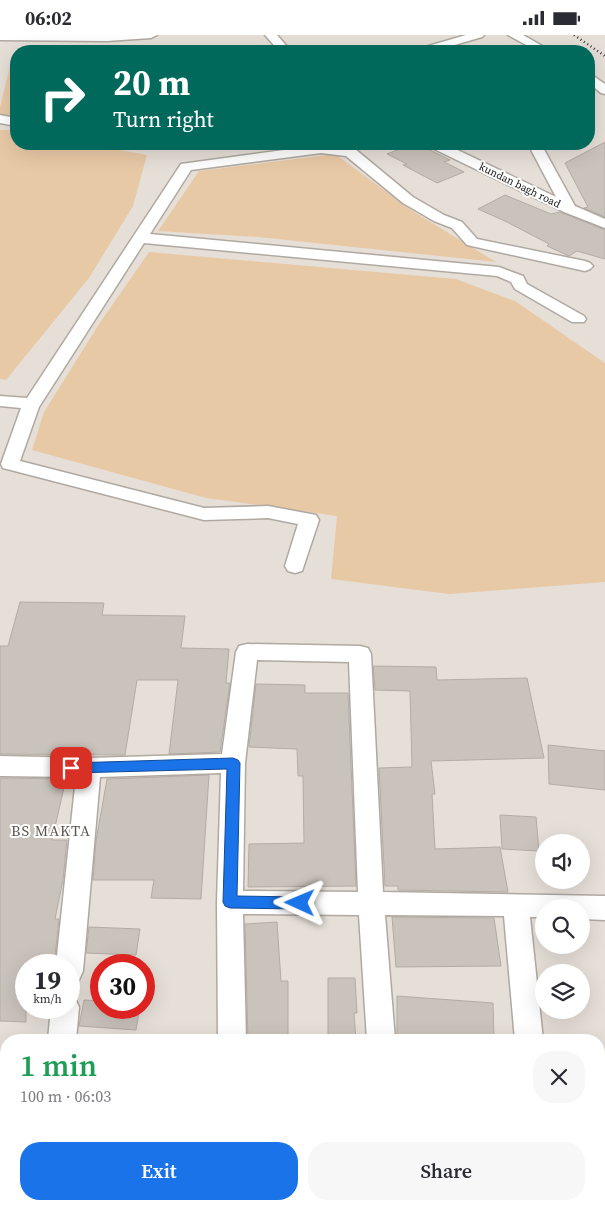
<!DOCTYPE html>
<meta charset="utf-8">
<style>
:root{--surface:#fff;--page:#f7f7f7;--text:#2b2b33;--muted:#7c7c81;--accent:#1a73e8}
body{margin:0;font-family:"Source Serif 4",serif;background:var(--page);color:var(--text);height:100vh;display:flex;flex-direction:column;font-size:19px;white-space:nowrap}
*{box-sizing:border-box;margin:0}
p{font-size:16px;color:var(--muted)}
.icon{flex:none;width:28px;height:28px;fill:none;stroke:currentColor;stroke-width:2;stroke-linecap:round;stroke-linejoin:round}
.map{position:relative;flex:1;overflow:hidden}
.drawer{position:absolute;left:0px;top:999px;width:605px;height:176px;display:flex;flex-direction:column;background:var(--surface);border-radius:20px 20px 0 0;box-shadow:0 5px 20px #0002}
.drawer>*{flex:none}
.top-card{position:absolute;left:10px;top:10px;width:585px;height:105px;border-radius:20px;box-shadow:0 5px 20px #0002;background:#00695c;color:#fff;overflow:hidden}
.controls{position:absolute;left:535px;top:799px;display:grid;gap:10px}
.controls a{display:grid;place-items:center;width:55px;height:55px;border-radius:50%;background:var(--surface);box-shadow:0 5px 20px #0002;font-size:25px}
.speed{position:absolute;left:15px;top:919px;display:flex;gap:10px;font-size:25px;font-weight:700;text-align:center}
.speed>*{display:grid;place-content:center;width:65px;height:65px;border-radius:50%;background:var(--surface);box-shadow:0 5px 20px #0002;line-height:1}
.speed small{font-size:12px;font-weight:400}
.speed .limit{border:8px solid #d22;background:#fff;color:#111}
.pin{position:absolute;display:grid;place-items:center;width:42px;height:42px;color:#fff;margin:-21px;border-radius:10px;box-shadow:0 2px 8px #0006}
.me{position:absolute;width:55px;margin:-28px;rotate:271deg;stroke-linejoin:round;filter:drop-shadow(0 0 4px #0008)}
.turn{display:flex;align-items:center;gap:18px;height:105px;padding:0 20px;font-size:22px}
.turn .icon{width:65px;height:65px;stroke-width:2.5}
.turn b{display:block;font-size:35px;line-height:42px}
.round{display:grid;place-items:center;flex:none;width:52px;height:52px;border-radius:20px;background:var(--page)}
.head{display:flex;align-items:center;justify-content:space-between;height:85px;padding:0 20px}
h1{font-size:30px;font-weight:600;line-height:38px;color:#1e9e55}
.button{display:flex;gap:10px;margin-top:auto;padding:10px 20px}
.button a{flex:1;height:58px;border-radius:20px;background:var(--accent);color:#fff;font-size:20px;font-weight:600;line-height:58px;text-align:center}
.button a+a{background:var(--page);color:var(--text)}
.status{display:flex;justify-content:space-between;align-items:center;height:35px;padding:0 25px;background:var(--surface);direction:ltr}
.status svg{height:14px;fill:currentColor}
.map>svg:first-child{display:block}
</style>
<div class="status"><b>06:02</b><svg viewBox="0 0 49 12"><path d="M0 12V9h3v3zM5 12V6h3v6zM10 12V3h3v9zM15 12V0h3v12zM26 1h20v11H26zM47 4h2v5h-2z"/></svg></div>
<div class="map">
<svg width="605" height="1174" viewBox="0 0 605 1174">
<rect width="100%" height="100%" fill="#e6dfd8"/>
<g fill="#e8c9a6">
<polygon points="12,23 16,23 16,82 0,80 0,72"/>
<polygon points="0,95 16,95 16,109 88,109 147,120 133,171 89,243 6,345 0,344"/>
<polygon points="335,119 414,177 496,227 258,202 158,196 199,136"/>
<polygon points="149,217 456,244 515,266 605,328 605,547 449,559 331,544 337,481 206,463 32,415 44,377 99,289"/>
</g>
<g fill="#cac3bc" stroke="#b3aca5">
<polygon points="605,107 605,182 584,173 588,172 565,128"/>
<polygon points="413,109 418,109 450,125 444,127 464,137 437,148 403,130 407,129 387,119"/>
<polygon points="505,160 551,179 560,177 605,195 605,224 577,216 569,221 547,211 549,209 507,187 478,174"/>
<polygon points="20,567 104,568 102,580 185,581 181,613 229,614 226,648 230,648 220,717 169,719 178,645 137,645 125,720 0,719 0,611 8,611"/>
<polygon points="373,631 436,632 437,645 527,643 544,723 431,726 435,759 432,759 435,814 500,812 508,857 398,855 398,851 385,851 379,733 412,732 410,656 375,655"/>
<polygon points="256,649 305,650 305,658 348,658 356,851 248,852 249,809 304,808 303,741 298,741 297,714 249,712"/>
<polygon points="548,710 605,716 605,755 549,749"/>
<polygon points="209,740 201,864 151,863 154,845 93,845 96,806 107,744"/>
<polygon points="0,743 66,744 52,805 67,805 63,845 55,884 59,884 54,930 26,930 26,987 0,986"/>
<polygon points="500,780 536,782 539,816 502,814"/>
<polygon points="392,882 494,883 501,931 396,932"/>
<polygon points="277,887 281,946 288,946 288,1005 248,1005 245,889"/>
<polygon points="89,892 140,894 136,920 86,918"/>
<polygon points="328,943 355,943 357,978 354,978 356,1005 328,1005"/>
<polygon points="397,961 493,968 494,1005 397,1005"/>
<polygon points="84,965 101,966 101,972 140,972 136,995 79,991"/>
</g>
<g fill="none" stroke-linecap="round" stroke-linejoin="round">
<g stroke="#afa9a1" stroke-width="3">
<g id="street">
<polygon points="0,0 157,0 151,3 107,6 0,5"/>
<polygon points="265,0 277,0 291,16 279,16"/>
<polygon points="466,0 484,0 482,2 434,16 416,16 418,14"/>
<polygon points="508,0 523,0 551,16 537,16"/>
<polygon points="589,38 605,49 605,59 601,58 589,48"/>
<polygon points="0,80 16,83 16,91 0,88"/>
<polygon points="428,109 445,109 556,162 528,109 541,109 575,171 605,184 605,193 564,177 430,112"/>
<polygon points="321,110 355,114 413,162 444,180 462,187 477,204 585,226 590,228 593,231 590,234 585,236 467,210 452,193 434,186 403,168 346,121 321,118 191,135 150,199 499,232 523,241 527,249 584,281 586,284 584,287 572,287 515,254 511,247 497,241 144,208 39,372 20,426 204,473 268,471 316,480 319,485 302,536 295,538 288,536 285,531 298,489 268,483 204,485 3,433 1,429 21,373 0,371 0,361 27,363 181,129"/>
<path d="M247 609 360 611 368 613 371 619 383 857 605 861V885L581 884V872H544V882H530L543 1005H515L504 881 385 880 395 1005H367L359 880 243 879 246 1005H218L217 867 221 738 100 742 83 936 79 945 69 948V930H56L76 742 0 741V721L89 723 222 719 236 617 239 611ZM257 625 349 627 358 857 243 856 245 728Z"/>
<polygon points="69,960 75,963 79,972 76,1005 48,1005 51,972 69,972"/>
<polygon points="0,1097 6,1098 6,1128 0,1127"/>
<polygon points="386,1169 417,1169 419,1174 387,1174"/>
</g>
</g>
<use href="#street" fill="#fff" fill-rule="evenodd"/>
<polyline stroke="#34302d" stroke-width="2.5" stroke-dasharray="1 3" stroke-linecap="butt" points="574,0 605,21"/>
</g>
<polygon fill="#1a73e8" stroke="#114b97" points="233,723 238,725 240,728 237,861 300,862 305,864 307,868 305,872 300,874 230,873 225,871 223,867 227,734 71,738 66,736 65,733 66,729 71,728"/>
<g text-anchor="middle" stroke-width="4" stroke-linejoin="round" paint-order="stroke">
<g font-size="11" fill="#161311" stroke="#fff">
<text transform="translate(520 150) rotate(26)" y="4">kundan bagh road</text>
</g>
<g font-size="15" letter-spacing="1" fill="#5a544e" stroke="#fff">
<text x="51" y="801">BS MAKTA</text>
</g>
</g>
</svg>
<div class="controls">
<a><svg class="icon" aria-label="sound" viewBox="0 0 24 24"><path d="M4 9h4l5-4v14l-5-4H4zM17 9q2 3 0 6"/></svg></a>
<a><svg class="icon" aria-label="search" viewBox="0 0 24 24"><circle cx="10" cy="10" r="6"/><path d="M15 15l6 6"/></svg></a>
<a><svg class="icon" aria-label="layers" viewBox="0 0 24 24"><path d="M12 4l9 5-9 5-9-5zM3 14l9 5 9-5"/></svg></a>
</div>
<div class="speed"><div>19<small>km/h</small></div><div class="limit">30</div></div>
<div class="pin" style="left:71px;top:733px;background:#d93025"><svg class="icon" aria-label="arrive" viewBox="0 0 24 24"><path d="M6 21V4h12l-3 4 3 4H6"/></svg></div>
<svg class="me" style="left:300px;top:868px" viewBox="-20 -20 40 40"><path d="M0-17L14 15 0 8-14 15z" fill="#1a73e8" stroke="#fff" stroke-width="4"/></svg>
<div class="top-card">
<div class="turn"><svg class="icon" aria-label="right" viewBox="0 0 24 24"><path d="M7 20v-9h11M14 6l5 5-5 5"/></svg><div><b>20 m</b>Turn right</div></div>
</div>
<section class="drawer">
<div class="head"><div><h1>1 min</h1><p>100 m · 06:03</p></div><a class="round"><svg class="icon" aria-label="close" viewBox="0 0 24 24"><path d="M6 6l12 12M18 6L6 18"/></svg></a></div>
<div class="button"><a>Exit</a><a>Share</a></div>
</section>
</div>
